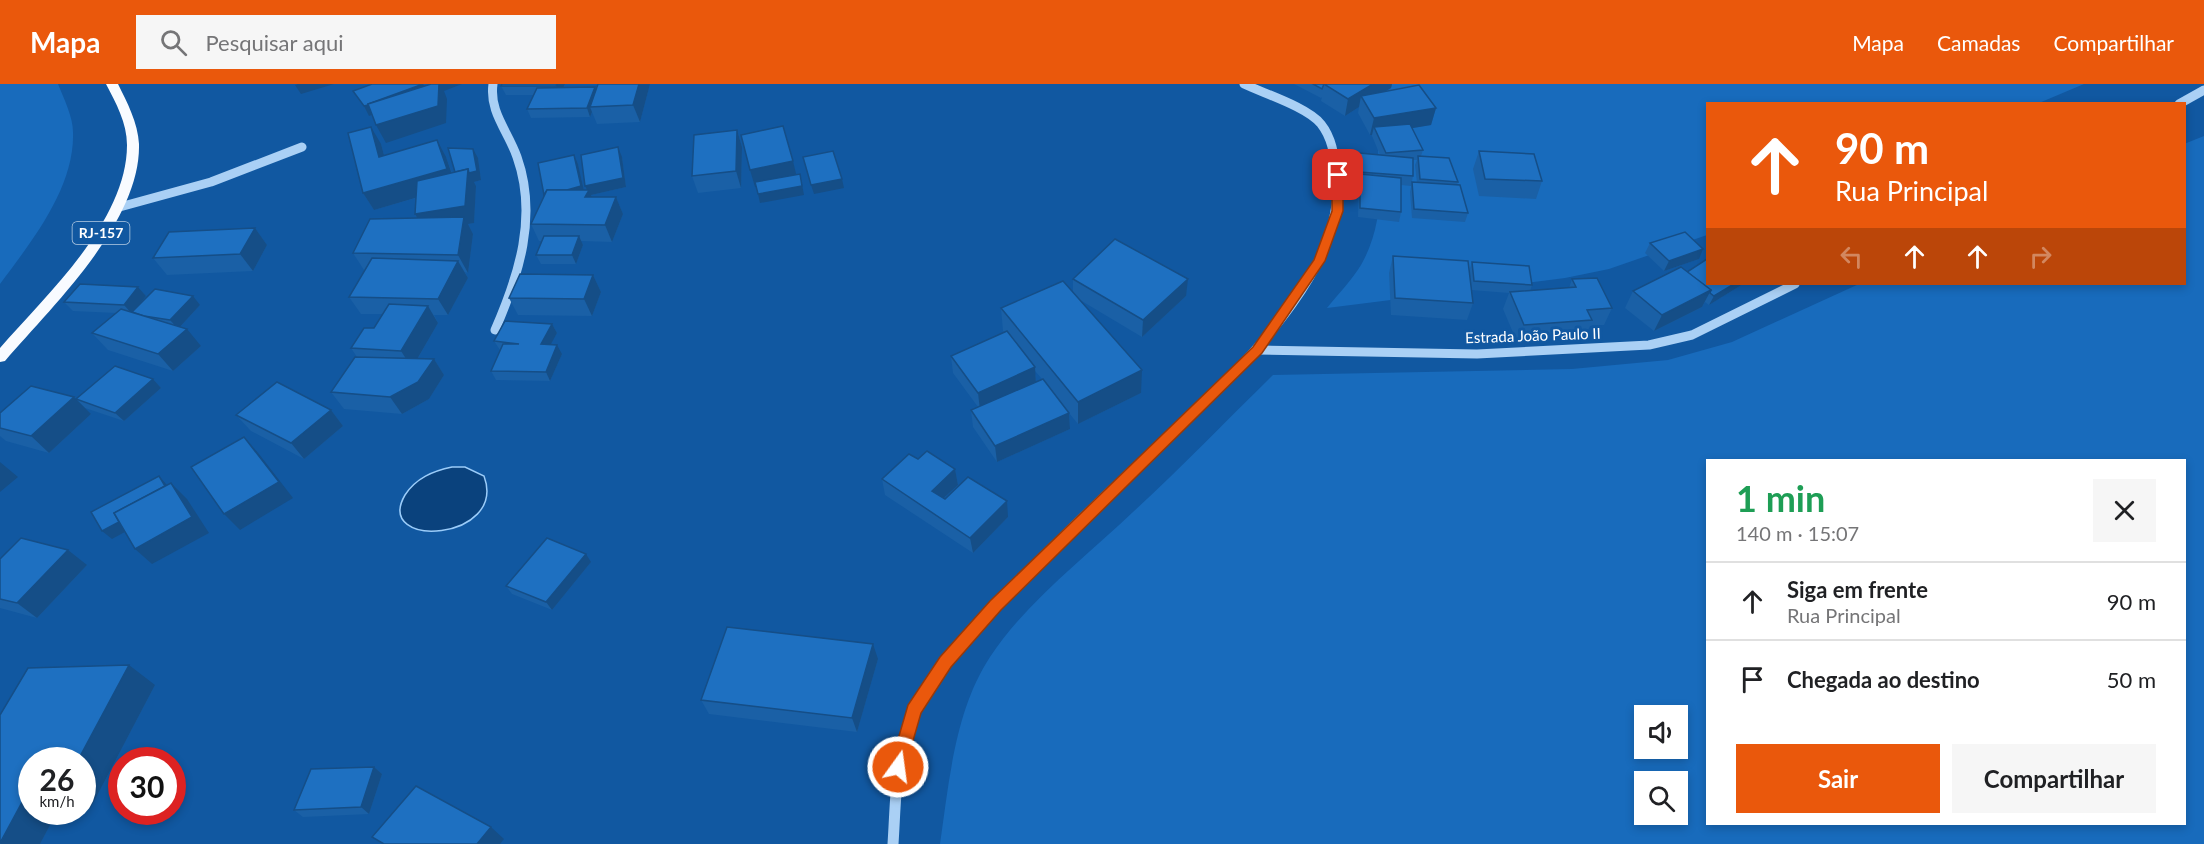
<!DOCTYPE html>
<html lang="pt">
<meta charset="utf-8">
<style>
:root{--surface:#fff;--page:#f6f6f6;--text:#202124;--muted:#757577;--line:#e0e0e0;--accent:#ea580c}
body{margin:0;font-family:Lato,sans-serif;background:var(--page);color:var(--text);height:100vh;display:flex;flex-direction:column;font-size:22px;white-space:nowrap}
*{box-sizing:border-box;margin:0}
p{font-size:20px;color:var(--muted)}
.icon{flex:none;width:33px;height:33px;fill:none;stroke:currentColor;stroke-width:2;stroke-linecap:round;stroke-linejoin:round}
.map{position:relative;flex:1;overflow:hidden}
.side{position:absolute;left:1706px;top:375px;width:480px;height:366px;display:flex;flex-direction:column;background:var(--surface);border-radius:0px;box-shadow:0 3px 9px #0003}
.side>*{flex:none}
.guide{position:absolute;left:1706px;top:18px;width:480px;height:183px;border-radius:0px;box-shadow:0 3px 9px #0003;background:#ea580c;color:#fff;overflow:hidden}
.fabs{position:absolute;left:1634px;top:621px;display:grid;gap:12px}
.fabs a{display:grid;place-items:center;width:54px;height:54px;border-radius:0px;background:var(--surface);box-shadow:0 3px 9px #0003;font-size:30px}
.speed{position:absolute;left:18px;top:663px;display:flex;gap:12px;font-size:30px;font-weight:700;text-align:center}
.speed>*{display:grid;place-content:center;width:78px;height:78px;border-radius:50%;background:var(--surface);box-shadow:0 3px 9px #0003;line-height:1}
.speed small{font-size:15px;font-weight:400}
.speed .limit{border:9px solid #d22;background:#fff;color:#111}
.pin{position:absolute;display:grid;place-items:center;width:51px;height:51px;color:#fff;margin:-26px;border-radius:12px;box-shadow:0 3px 9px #0006}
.me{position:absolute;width:66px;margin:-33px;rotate:14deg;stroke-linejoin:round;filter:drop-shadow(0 0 4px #0008)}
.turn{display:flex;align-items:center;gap:21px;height:126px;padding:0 30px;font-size:27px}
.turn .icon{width:78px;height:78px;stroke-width:2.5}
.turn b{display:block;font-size:42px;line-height:51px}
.lanes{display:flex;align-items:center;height:57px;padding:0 30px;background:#0003;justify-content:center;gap:30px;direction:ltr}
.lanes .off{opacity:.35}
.round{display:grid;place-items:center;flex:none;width:63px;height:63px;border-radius:0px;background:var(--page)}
.headline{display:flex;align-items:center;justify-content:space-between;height:102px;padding:0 30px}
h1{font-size:36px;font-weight:700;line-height:45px;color:#1e9e55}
.primary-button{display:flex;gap:12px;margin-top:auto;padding:12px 30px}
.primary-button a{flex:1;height:69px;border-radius:0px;background:var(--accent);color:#fff;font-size:24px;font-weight:700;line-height:69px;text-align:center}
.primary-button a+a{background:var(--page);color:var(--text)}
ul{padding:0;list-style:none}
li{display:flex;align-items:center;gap:18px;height:78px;padding:0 30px;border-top:2px solid var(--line)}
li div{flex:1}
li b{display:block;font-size:22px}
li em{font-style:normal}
header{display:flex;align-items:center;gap:36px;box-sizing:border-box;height:84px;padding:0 30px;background:var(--accent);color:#fff}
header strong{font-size:28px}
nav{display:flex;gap:33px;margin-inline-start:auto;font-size:21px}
.search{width:420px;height:54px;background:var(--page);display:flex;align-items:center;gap:15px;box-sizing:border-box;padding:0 21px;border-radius:0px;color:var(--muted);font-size:22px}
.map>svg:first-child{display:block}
</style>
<header>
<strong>Mapa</strong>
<div class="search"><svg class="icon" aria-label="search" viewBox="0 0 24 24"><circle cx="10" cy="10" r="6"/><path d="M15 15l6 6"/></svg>Pesquisar aqui</div>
<nav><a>Mapa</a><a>Camadas</a><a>Compartilhar</a></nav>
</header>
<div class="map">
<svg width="2204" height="760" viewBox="0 0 2204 760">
<rect width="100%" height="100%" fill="#1158a1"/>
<g fill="#186bbc" fill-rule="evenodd">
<path d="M0 0H58C64 15 73 33 73 48 75 104 31 158 0 200Z"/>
<path d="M1366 0H2084L2039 19 1707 20V151L1609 185 1565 194 1327 224C1338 210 1352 196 1361 181 1392 127 1379 57 1366 0Z"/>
<path d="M2204 52V760H940C949 698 955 626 990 573 1026 518 1086 473 1133 428 1181 384 1226 337 1273 291L1572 285 1668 276 1732 258 1859 200H2184V60ZM1707 376H2184V740H1707ZM1644 632H1677V664H1644ZM1644 698H1677V730H1644Z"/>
</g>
<path fill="#0a427d" stroke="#9bccf9" stroke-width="1.5" d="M452 383H465L484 392C508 457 373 466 405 411 416 394 433 387 452 383Z"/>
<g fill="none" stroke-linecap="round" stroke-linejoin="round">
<g stroke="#aad0f5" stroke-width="9">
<path d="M493 0C489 28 508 47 517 73 538 132 519 191 495 246"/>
<polyline points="2179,20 2204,6"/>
<polyline points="116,124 211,98 302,63"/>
<polyline points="1258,266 1477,270 1649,261 1692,251 1795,200"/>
<path d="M1189 333C1251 273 1349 180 1336 87 1334 70 1332 54 1321 40 1307 23 1265 10 1244 0"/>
</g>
<path stroke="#aad0f5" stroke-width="11" d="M893 760C896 715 895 668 914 626 926 600 947 578 966 557 1034 476 1115 405 1191 331"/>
<path fill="#f8fbff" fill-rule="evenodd" d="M106 0H118C127 18 138 39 139 60 141 138 53 221 5 277L0 278V264C47 210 127 137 127 61 127 39 116 19 106 0Z"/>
</g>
<g fill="#1a60a6" fill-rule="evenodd">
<polygon points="502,0 565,0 564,4 595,3 596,6 650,0 640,38 597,40 592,28 590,33 531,34 527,25 533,11 506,11 501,2"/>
<polygon points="1294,0 1392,0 1391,4 1387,7 1436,24 1431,41 1412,44 1423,66 1421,72 1458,98 1457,101 1468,129 1465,138 1412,134 1410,108 1412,98 1417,99 1415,81 1417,76 1413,76 1413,92 1411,102 1401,101 1401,128 1399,138 1358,133 1359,97 1357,97 1357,79 1359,69 1380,71 1372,52 1372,51 1370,51 1358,29 1359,23 1345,32 1321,17 1322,13 1321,14"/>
<polygon points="737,46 742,63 741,104 698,109 692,92"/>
<polygon points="381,60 384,71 446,73 452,89 455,88 478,74 481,96 474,98 476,102 474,139 468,140 473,150 468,189 465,188 468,194 448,231 434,231 438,239 418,274 434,275 444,291 429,315 402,330 344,325 331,308 357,273 351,264 374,244 383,230 361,230 349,213 365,186 364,186 353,169 417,134 415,130 416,114 374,126 363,109"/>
<polygon points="1479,67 1542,97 1536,115 1479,112 1473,85"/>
<polygon points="574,71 578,80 584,106 587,106 585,102 622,73 626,103 591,111 592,113 616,113 623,130 612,158 581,157 583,161 576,180 541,180 536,171 542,157 539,157 531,140 544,111"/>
<polygon points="255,144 267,161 253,187 167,191 153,174"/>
<polygon points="1650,159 1699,175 1664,187 1645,169"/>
<polygon points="1393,172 1473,219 1467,236 1391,231 1389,189"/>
<polygon points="1472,178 1532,201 1530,207 1569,204 1572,195 1612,224 1604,241 1590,242 1585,253 1517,258 1503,225 1509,209 1471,206 1469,187"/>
<polygon points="1687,188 1743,200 1709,221 1705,218 1702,223 1654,247 1625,224 1633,207"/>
<polygon points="593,191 601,208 592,232 518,231 509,214"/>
<path d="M1073 195 1186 212 1142 253 1080 216 1141 309 1078 340 1069 329 1070 345 997 378 973 343 971 326 978 323 953 289 951 272 1004 248 1003 247 1001 224 1073 208ZM1035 287 1042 295 1036 298Z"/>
<polygon points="138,203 146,212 137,223 200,221 180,243 201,262 173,287 108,266 92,249 117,229 73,227 64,218"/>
<polygon points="552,240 557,249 550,260 562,270 550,297 496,296 491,287 500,266 494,257"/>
<polygon points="153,295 161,304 124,337 85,324 76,315"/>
<polygon points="331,326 343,342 304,375 251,347 236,331"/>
<polygon points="0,329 91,330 49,369 6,357 0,352"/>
<polygon points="918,375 955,385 958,401 944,414 945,415 1008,433 973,469 885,411 882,395"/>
<polygon points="0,475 87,481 37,534 0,524"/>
<polygon points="591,478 552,526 512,510 506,502"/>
<polygon points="878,575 857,648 709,630 701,616"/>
<polygon points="155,601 90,725 82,726 82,676 32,676 32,728 57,728 40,760 0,760 0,631"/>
<polygon points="374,683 382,690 369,730 303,733 294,726"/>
</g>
<g fill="#154e87">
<polygon points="298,0 334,0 301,10 295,1"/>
<polygon points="423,0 428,10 369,32 364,22"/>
<polygon points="435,0 462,0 444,7 447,15 446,39 386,59 376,41"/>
<polygon points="557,0 565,0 560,11 556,2"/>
<polygon points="639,0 650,0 640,38 633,21"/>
<polygon points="1373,0 1392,0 1391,4 1366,19 1361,12 1359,23 1345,32 1348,15"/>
<polygon points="595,3 599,12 590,23 592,28 590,33 587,24"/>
<polygon points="1436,24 1431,41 1377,50 1374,43 1372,51 1370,51 1374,34"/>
<polygon points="371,43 381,60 389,90 379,73"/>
<polygon points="737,46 742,63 741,104 736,87"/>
<polygon points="437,56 446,73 456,102 374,126 363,109"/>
<polygon points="618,63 622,73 626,103 591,111 596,123 585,113 588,108 585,102"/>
<polygon points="473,65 478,74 481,96 474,98 476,102 474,139 468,140 473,150 468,189 458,171 425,148 415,130 468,85"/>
<polygon points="574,71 578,80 585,111 548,120"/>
<polygon points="793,77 797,94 755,103 750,86"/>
<polygon points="800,90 804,111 760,119 758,110"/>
<polygon points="842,95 844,104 814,110 811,101"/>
<polygon points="616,113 623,130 612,158 605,141"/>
<polygon points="255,144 267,161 253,187 240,170"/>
<polygon points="579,152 583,161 576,180 572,171"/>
<polygon points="1703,165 1699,175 1664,187 1669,177"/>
<polygon points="458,177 468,194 448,231 438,215"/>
<polygon points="593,191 601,208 592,232 584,215"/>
<polygon points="1188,195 1186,212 1142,253 1143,236"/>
<polygon points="1734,200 1743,200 1709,221 1714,212"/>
<polygon points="138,203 146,212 132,230 124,221"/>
<polygon points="1711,206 1702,223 1654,247 1662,231"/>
<polygon points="193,212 200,221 178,245 170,236"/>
<polygon points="428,222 438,239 412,284 401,267"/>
<polygon points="552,240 557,249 546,269 541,260"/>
<polygon points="187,245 201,262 173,287 158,270"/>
<polygon points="557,261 562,270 550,297 546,288"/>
<polygon points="434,275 444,291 429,315 402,330 390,313"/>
<polygon points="1035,283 1036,300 980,326 978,309"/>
<polygon points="1142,286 1141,309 1078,340 1078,318"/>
<polygon points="153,295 161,304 124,337 115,329"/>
<polygon points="74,313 91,330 49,369 31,352"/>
<polygon points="331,326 343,342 304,375 291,359"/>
<polygon points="1069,329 1070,345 997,378 995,362"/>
<polygon points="244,353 259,370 293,414 240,446 224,430"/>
<polygon points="0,378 18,393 0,408"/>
<polygon points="955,385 958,401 935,422 932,407"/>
<polygon points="159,392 167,401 178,419 112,455 102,447"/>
<polygon points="171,399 187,415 209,449 152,480 135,465"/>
<polygon points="1007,417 1008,433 973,469 970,454"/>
<polygon points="68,466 87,481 37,534 17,519"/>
<polygon points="586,470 591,478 552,526 546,518"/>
<polygon points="873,560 878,575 857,648 852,634"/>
<polygon points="129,581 155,601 90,725 82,721 82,676 78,676"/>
<polygon points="374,683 382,690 369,730 361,723"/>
<polygon points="27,709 32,712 32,728 57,728 40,760 0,760"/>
<polygon points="491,743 504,755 500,760 477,760"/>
</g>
<g fill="#1e70c1" stroke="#154e87" stroke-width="1.5">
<polygon points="372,0 423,0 368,20 368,21 364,22 353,7"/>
<polygon points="431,0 439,0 438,22 376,41 368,20"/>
<polygon points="502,0 557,0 556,2 501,2"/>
<polygon points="598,0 639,0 633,21 590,23"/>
<polygon points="1313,0 1324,0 1322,5"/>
<polygon points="1324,0 1373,0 1348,15"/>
<polygon points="1419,1 1436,24 1374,34 1361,12"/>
<polygon points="595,3 587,24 527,25 537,4"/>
<polygon points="1410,40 1423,66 1386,69 1374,43"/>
<polygon points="783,42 793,77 750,86 741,51"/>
<polygon points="371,43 379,73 437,56 447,85 363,109 348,49"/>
<polygon points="737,46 736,87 692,92 694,51"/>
<polygon points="618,63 623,94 585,102 581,71"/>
<polygon points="448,64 473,65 477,87 469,89 468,85 455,88"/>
<polygon points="833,67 842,95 811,101 803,73"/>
<polygon points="1479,67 1534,70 1542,97 1485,95"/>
<polygon points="1359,69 1413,74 1413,92 1359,88"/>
<polygon points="574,71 581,102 567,106 547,106 544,111 538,79"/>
<polygon points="1418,72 1449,74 1458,98 1420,95"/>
<polygon points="468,85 465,122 415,130 417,97"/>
<polygon points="800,90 802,102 758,110 755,98"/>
<polygon points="1360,90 1401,94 1401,128 1360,124"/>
<polygon points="1412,98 1460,101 1468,129 1414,125"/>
<polygon points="547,106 589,106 585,113 616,113 605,141 531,140"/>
<polygon points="464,133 458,171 353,169 370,135"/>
<polygon points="255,144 240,170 153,174 169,148"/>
<polygon points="1685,148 1703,165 1669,177 1650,159"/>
<polygon points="544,152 579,152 572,171 536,171"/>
<polygon points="1115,155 1188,195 1143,236 1073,195"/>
<polygon points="1393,172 1468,177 1473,219 1395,214"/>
<polygon points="372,174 458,177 438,215 349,213"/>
<polygon points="1707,175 1707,200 1734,200 1714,212 1710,209 1711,206 1687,188"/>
<polygon points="1472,178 1529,182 1532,201 1474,197"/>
<polygon points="1681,183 1711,206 1662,231 1633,207"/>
<polygon points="520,190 593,191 584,215 509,214"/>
<polygon points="1597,194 1612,224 1587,226 1592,236 1524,241 1510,208 1576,203 1572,195"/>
<polygon points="1063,197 1142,286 1078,318 1001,224"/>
<polygon points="80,200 138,203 124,221 64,218"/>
<polygon points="155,205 193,212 170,236 144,232 132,228"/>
<polygon points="389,220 428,222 401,267 351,264 364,244 374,244"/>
<polygon points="121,225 187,245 158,270 92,249"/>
<polygon points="505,237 552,240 541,260 557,261 546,288 491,287 503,260 519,260 494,257"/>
<polygon points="1007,247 1035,283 978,309 951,272"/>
<polygon points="355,273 434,275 418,298 390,313 331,308"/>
<polygon points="115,282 153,295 115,329 76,315"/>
<polygon points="1043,295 1069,329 995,362 971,326"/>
<polygon points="277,298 331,326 291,359 236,331"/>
<polygon points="31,302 74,313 31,352 0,344 0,329"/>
<polygon points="244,353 279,398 224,430 191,383"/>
<polygon points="927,367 955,385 932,407 945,415 968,393 1007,417 970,454 882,395 909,370 918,375"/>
<polygon points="159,392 165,402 114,429 119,438 102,447 91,428"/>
<polygon points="171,399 192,433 135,465 114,429"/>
<polygon points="21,454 68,466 17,519 0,515 0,475"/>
<polygon points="547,454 586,470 546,518 506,502"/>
<polygon points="727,543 873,560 852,634 701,616"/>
<polygon points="129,581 78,676 32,676 32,709 27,709 0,759 0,631 28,584"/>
<polygon points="374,683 361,723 294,726 311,685"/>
<polygon points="416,702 491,743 477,760 384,760 372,753"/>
</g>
<polygon fill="#ea580c" stroke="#983908" stroke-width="1.5" points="1338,87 1343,91 1343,127 1325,177 1262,269 1001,526 951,583 921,629 904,688 898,691 892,688 890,683 908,621 940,573 990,517 1253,263 1314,176 1332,127 1332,91"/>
<g text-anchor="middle" stroke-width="6" stroke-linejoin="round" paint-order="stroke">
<rect fill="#1158a1" stroke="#b8cde3" stroke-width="1.5" x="72.5" y="138" width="57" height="22" rx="4.5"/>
<g font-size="14" font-weight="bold" fill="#fff">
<text x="101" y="154">RJ-157</text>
</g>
<g font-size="15" fill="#fff" stroke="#1158a1">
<text transform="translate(1533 252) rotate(-2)" y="5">Estrada João Paulo II</text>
</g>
</g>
</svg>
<div class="fabs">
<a><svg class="icon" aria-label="sound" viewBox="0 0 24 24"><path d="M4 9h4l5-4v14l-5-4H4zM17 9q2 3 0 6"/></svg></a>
<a><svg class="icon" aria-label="search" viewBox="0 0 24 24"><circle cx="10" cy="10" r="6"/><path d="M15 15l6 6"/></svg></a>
</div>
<div class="speed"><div>26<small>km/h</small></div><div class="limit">30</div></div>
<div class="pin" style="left:1338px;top:91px;background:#d93025"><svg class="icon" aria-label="arrive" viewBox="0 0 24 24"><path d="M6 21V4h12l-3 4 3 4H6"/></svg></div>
<svg class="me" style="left:898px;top:683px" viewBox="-20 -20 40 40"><circle r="17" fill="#ea580c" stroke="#fff" stroke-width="3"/><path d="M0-11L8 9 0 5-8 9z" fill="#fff"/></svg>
<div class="guide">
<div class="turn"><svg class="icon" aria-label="ahead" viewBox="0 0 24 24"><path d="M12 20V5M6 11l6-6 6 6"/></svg><div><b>90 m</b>Rua Principal</div></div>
<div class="lanes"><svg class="icon off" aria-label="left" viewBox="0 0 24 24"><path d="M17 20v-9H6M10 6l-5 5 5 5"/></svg><svg class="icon" aria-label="ahead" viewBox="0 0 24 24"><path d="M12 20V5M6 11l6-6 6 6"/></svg><svg class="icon" aria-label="ahead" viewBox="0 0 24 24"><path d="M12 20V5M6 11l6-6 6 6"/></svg><svg class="icon off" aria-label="right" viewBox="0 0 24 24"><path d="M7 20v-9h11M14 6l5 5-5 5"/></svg></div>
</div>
<section class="side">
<div class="headline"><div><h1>1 min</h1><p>140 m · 15:07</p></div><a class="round"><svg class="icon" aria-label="close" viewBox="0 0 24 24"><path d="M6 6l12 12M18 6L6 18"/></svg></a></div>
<ul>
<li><svg class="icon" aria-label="ahead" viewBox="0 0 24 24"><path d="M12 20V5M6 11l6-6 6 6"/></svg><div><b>Siga em frente</b><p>Rua Principal</p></div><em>90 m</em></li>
<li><svg class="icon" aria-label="arrive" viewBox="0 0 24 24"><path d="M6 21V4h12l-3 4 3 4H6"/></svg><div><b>Chegada ao destino</b></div><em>50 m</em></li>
</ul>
<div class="primary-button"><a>Sair</a><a>Compartilhar</a></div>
</section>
</div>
